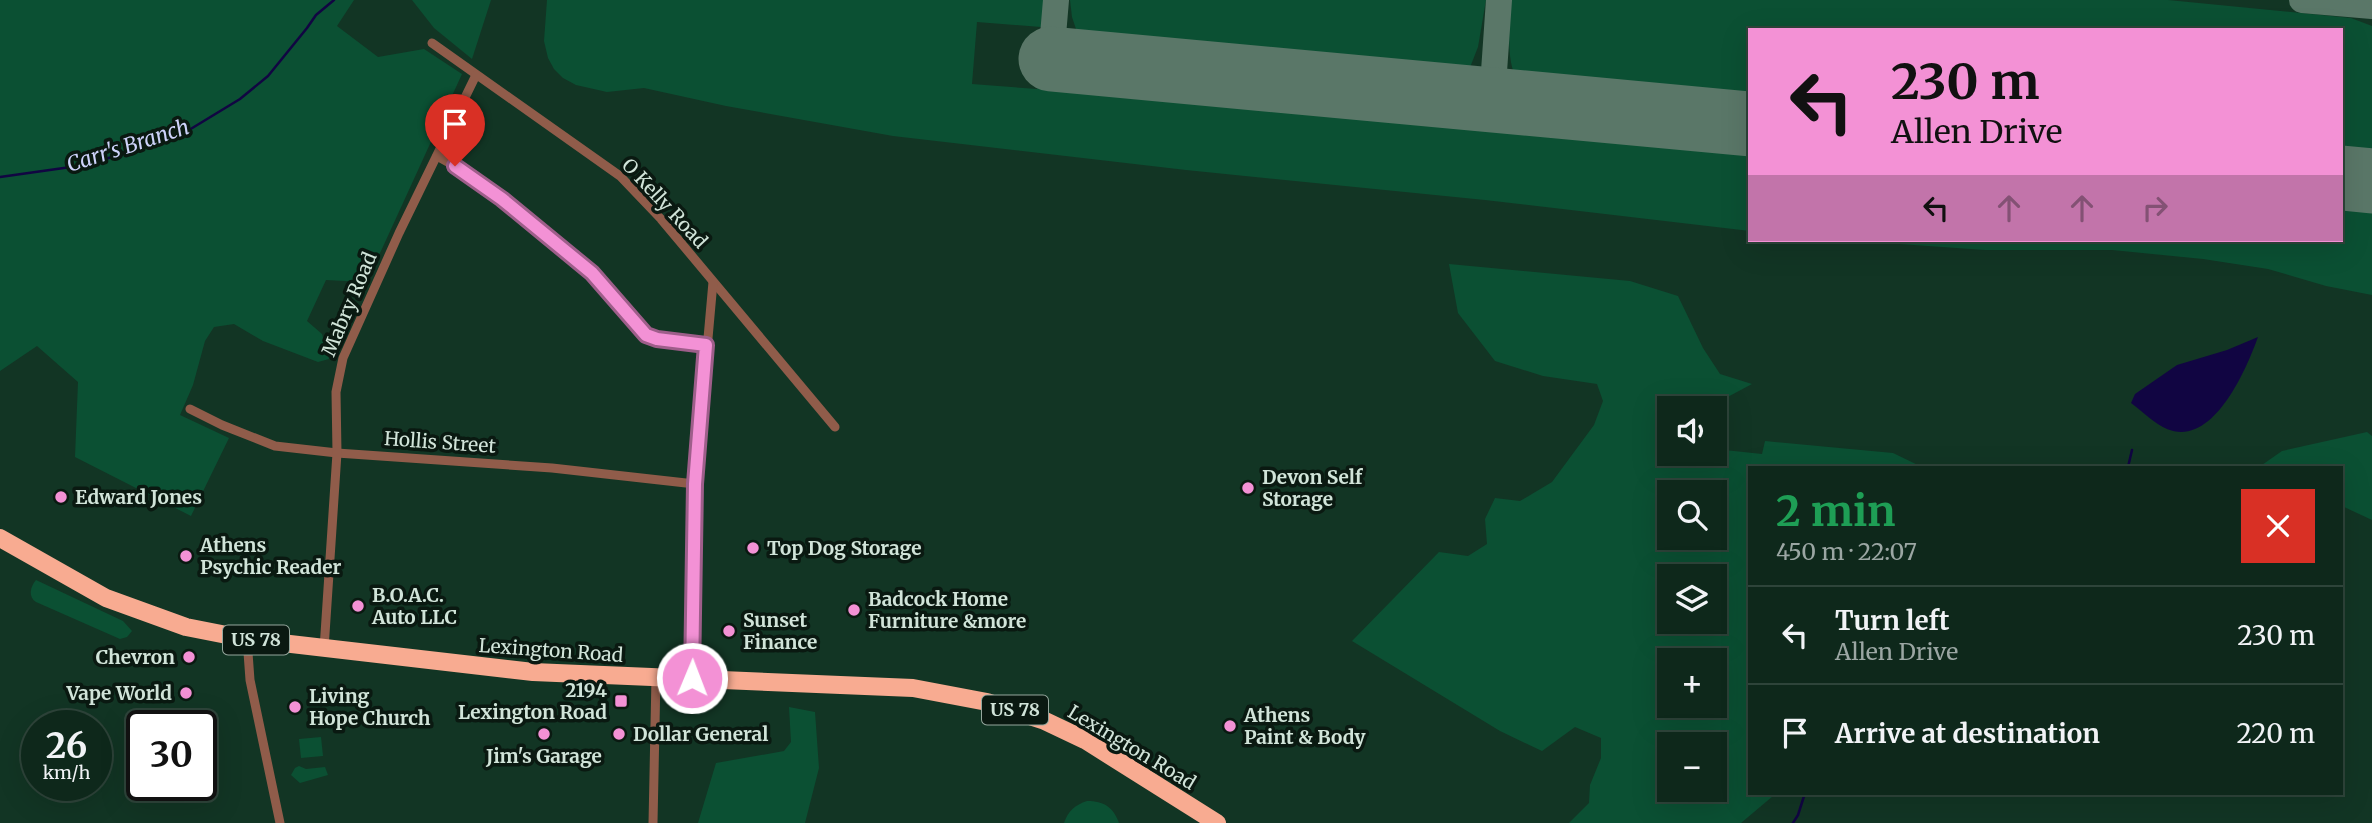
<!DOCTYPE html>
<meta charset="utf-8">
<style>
:root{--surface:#0e281b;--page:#173024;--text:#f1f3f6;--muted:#9ba6a3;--line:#2e443a}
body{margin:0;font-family:Merriweather,serif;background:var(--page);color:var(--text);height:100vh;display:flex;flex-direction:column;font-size:26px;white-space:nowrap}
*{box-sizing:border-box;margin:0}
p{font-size:23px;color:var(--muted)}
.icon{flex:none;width:38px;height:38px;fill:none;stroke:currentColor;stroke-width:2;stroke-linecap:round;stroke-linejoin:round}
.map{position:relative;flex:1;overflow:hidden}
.details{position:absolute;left:1748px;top:466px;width:595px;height:329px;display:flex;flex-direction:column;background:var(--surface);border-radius:0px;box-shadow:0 7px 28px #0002,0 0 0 2px var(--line)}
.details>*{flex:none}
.banner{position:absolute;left:1748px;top:28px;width:595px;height:214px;border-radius:0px;box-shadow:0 7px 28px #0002,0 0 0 2px var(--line);background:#f391d5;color:#111;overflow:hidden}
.buttons{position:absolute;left:1657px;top:396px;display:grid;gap:14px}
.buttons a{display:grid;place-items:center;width:70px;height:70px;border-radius:0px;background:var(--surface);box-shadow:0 7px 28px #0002,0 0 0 2px var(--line);font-size:35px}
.speed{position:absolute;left:21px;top:710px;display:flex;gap:14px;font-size:35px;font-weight:700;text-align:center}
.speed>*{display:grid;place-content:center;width:91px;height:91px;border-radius:50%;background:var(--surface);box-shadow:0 7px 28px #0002,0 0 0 2px var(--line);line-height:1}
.speed small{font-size:18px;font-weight:400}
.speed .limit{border:4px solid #111;border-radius:10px;background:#fff;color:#111}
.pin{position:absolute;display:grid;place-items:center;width:60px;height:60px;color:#fff;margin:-72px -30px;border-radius:50% 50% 50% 0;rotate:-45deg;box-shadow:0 0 7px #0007}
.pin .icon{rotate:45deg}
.me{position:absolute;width:77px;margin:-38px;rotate:1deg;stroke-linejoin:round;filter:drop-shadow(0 0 5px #0008)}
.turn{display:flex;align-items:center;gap:24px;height:147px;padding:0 28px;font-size:32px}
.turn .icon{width:91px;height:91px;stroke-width:2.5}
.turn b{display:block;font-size:49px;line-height:60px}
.lanes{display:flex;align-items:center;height:66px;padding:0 28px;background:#0003;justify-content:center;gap:35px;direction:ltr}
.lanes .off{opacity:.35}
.round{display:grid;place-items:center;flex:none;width:74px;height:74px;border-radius:0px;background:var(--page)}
.overview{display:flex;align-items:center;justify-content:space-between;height:119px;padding:0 28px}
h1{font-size:42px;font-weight:700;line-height:52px;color:#1e9e55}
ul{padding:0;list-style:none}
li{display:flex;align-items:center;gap:21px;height:98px;padding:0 28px;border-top:2px solid var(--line)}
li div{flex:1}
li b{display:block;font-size:26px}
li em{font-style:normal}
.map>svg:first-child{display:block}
</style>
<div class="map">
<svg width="2372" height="823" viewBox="0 0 2372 823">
<rect width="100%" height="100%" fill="#123524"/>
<g fill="#0b5033" fill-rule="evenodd">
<polygon points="0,0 354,0 337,26 378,57 424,49 462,74 381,251 364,282 326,280 307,321 322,334 329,359 318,362 263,341 234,324 214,327 205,341 193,385 180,415 229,438 191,516 75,457 78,382 37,346 0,371"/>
<polygon points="412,0 491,0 472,59 434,28"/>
<polygon points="547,0 1045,0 1041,27 977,22 972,84 1037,89 1039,82 1750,148 1750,231 1485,200 1186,170 893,136 726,106 644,88 607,92 576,85 563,78 554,69 548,58 544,41"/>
<polygon points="1070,0 1486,0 1478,47 1467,75 1079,38 1072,17"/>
<path d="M1511 0H2168L2351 18 2372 26V160L2342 157V30H1750V102L1518 80C1505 64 1510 20 1511 0Z"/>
<polygon points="2342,202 2372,205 2372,295 2326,286 2268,269 2203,259 2112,250 1985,250 1842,240 2342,240"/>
<path d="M1449 264 1630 281 1678 296 1703 348 1720 374 1752 384 1707 408H1670V453H1715V449L1762 454 1765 441 1893 453 1922 467H1750V793H1795L1773 796 1741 823H1569L1589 803 1590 785 1601 758V738L1575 727 1542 751 1500 731 1352 641 1439 552 1468 556 1487 544 1485 519 1495 498 1520 501 1552 482 1594 425 1603 401 1597 384 1543 376 1495 361 1458 313ZM1670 492H1715V537H1670ZM1670 576H1715V621H1670ZM1670 660H1715V705H1670ZM1670 744H1715V789H1670Z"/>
<polygon points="2367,432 2372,436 2372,520 2342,506 2342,467 2259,467 2282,451"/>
<path d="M36 580 123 621 132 631 127 637 120 639 36 602C28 597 30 587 36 580Z"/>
<polygon points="789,707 815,712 819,768 805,823 698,823 716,763 784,751 791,742"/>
<polygon points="321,737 323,756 301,758 299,739"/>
<polygon points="299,766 306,769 325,767 328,775 300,783 291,775 295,768"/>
<path d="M1087 801C1104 801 1113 807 1119 823H1064C1068 811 1075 805 1087 801Z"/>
</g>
<path fill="#110542" d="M2258 337C2246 370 2213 448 2167 429 2155 424 2142 411 2131 403L2135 394 2177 365 2227 350Z"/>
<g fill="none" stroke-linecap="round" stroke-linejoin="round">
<g stroke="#110542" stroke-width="2.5">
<polyline points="0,177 78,166 120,155 154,140 189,130 240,99 268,76 307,28 316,15 334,0"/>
<polyline points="2128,467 2132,450"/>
<polyline points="1793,823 1798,815 1805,793"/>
</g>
<g stroke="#5a7768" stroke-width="26">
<polyline points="2302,0 2372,6"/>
<polyline points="1051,59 1056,0"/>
<polyline points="1492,100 1499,0"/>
</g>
<g stroke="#5a7768" stroke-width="65">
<polyline points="1051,59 1750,124"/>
<polyline points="2342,178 2372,181"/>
</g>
<g stroke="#905c4a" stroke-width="9">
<polyline points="432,43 620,176 661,219 835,427"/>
<polyline points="437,156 455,166 502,199 592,273 646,335 657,339 707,345"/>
<polyline points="190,409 222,425 275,446 337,453 552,468 695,484"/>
<polyline points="247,639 250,680 280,823"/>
<polyline points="324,649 337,453 336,392 343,358 399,233 476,75"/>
<polyline points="692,678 695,484 713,282"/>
<polyline points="653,823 656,677"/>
</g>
<polyline stroke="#f8ab91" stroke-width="18" points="0,538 106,598 186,627 247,639 533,672 913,688 987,702 1045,721 1085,740 1217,823"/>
</g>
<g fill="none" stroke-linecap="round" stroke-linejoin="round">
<g stroke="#9e5e8a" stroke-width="18">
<polyline id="route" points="455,166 502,199 592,273 646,335 657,339 706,345 695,484 692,678"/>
</g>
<use href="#route" stroke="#f391d5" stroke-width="12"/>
</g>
<g fill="#f391d5" stroke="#0a1911" stroke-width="2.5">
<circle cx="1248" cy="488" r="7"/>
<circle cx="61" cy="497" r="7"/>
<circle cx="753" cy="548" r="7"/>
<circle cx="186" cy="556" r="7"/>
<circle cx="358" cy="606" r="7"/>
<circle cx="854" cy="610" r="7"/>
<circle cx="729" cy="631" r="7"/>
<circle cx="189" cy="657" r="7"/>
<circle cx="186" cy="693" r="7"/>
<rect x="614" y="694" width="14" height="14" rx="3.5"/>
<circle cx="295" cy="707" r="7"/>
<circle cx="1230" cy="726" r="7"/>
<circle cx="544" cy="734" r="7"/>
<circle cx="619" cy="734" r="7"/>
</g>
<g text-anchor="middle" stroke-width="7" stroke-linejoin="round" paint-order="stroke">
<g fill="#0a1911" stroke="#95a79d" stroke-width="2">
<rect x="223" y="625.5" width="66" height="29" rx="5"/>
<rect x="982" y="695.5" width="66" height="29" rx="5"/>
</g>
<g font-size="18" font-weight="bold" fill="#d1e4d9">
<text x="256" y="646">US 78</text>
<text x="1015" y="716">US 78</text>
</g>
<g font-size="19" fill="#d1e4d9" stroke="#0a1911">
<text transform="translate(665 203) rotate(47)" y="7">O Kelly Road</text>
<text transform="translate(349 304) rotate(-67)" y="7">Mabry Road</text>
<text transform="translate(440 442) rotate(4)" y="7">Hollis Street</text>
<text transform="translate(551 650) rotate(4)" y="7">Lexington Road</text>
<text transform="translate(1132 747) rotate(31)" y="7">Lexington Road</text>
</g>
<g font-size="19" font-weight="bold" fill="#d1e4d9" stroke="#0a1911" text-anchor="start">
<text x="1262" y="484">Devon Self<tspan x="1262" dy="22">Storage</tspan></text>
<text x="75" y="504">Edward Jones</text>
<text x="200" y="552">Athens<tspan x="200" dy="22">Psychic Reader</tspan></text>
<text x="767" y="555">Top Dog Storage</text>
<text x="372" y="602">B.O.A.C.<tspan x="372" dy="22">Auto LLC</tspan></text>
<text x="868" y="606">Badcock Home<tspan x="868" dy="22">Furniture &amp;more</tspan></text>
<text x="743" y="627">Sunset<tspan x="743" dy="22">Finance</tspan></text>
<text x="175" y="664" text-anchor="end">Chevron</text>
<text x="607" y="697" text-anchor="end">2194<tspan x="607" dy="22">Lexington Road</tspan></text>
<text x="172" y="700" text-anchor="end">Vape World</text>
<text x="309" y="703">Living<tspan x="309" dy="22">Hope Church</tspan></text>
<text x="1244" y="722">Athens<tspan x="1244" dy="22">Paint &amp; Body</tspan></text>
<text x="633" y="741">Dollar General</text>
<text x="544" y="763" text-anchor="middle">Jim's Garage</text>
</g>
<g font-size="21" font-style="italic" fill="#ced3fa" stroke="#0a1911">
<text transform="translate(128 146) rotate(-18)" y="7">Carr's Branch</text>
</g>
</g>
</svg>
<div class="buttons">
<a><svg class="icon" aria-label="sound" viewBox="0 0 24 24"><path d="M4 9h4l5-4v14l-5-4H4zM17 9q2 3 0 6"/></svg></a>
<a><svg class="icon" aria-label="search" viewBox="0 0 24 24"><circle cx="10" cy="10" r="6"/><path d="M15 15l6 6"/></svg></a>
<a><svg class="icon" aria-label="layers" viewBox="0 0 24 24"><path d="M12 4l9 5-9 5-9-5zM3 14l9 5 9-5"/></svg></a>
<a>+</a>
<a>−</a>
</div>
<div class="speed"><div>26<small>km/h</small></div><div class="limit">30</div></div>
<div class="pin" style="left:455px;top:166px;background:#d93025"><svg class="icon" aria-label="arrive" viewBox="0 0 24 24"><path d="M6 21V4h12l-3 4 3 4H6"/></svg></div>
<svg class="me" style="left:692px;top:678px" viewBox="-20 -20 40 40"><circle r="17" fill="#f391d5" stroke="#fff" stroke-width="3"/><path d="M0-11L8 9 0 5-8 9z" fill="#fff"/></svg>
<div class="banner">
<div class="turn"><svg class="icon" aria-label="left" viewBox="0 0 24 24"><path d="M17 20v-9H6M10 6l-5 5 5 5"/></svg><div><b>230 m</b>Allen Drive</div></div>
<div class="lanes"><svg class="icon" aria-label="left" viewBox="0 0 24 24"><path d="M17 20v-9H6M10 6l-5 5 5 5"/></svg><svg class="icon off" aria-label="ahead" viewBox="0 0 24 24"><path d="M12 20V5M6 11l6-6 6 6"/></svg><svg class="icon off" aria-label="ahead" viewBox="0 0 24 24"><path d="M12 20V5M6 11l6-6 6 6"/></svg><svg class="icon off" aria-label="right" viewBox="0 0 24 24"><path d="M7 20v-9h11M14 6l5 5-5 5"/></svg></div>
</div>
<section class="details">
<div class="overview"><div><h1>2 min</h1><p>450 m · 22:07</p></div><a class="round" style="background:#d93025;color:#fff"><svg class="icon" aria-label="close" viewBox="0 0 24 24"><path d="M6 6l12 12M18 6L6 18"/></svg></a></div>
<ul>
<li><svg class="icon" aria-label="left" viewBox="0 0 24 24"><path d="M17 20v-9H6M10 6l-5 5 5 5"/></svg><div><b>Turn left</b><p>Allen Drive</p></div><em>230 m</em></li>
<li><svg class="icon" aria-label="arrive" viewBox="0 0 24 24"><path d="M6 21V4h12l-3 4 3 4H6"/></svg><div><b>Arrive at destination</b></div><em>220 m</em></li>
</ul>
</section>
</div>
